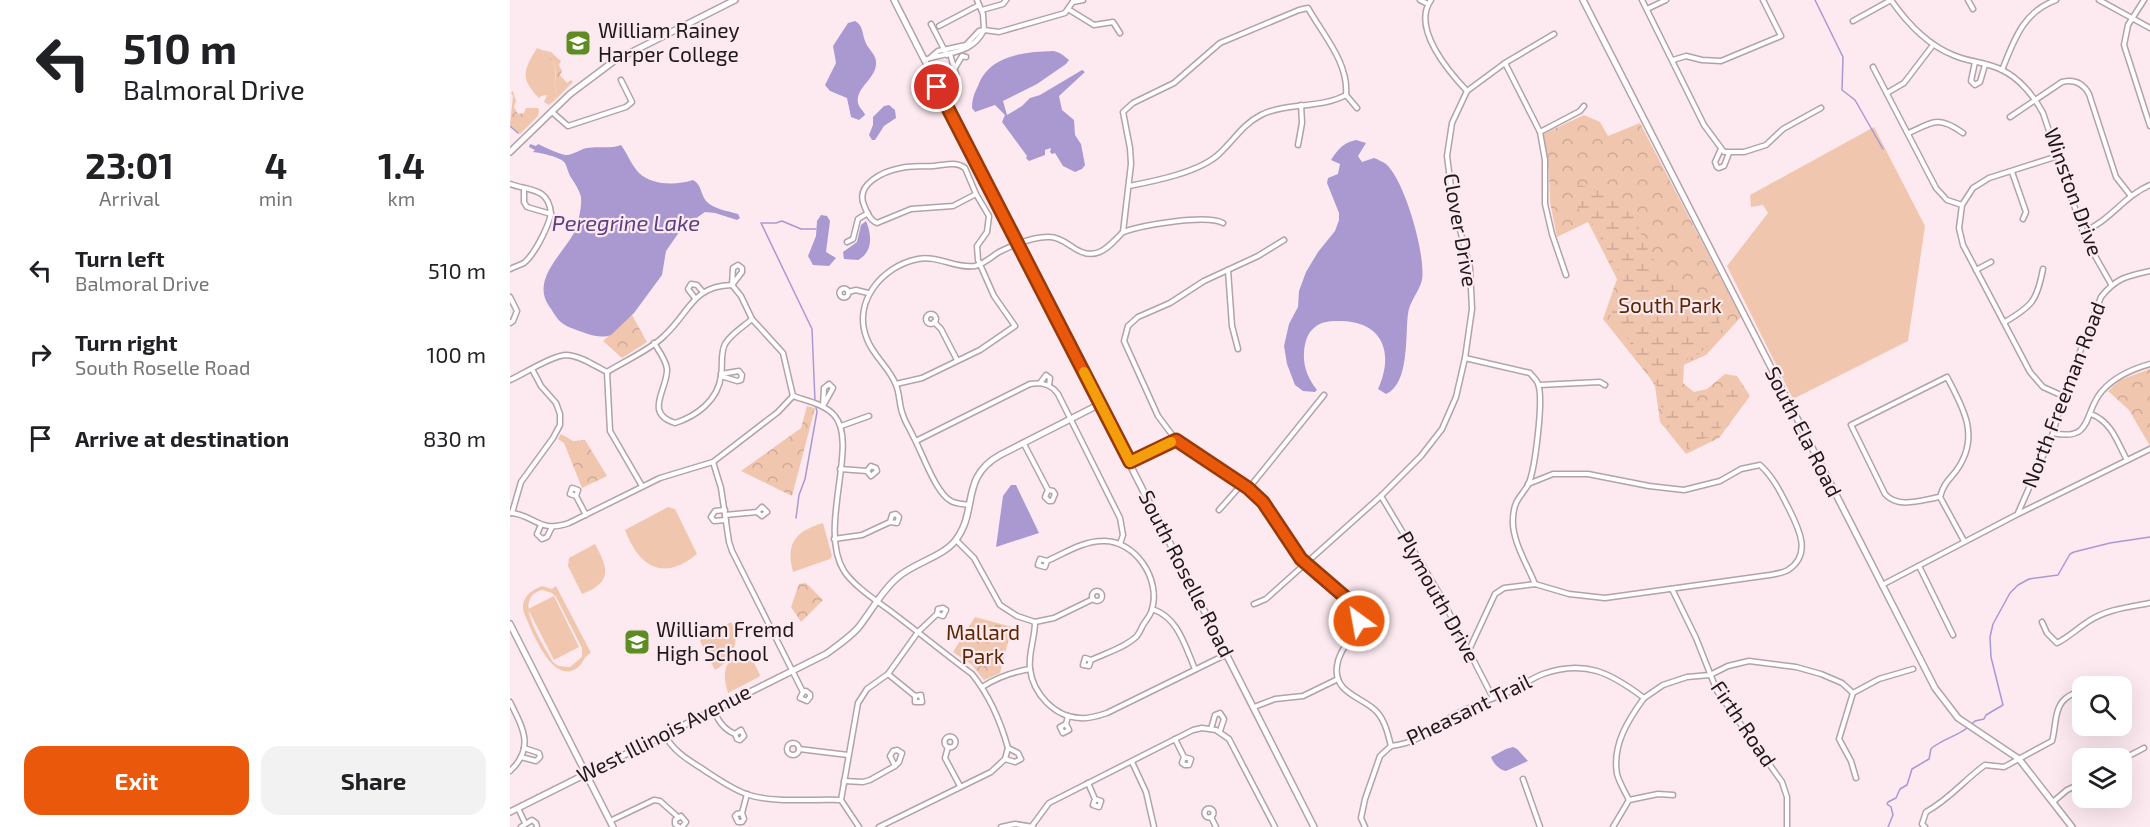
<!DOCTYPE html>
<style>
:root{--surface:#fff;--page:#f2f2f2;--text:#202124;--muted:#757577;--accent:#ea580c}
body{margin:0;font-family:"Exo 2",sans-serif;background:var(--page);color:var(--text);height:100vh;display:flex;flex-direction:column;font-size:22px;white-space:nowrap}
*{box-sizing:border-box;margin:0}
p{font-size:20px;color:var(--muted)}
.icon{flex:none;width:33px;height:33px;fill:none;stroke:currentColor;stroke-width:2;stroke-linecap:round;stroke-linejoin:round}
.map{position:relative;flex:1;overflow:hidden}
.sheet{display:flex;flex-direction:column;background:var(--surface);width:510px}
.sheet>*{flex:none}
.hud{background:#fff;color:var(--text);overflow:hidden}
.fabs{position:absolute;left:1562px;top:676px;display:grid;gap:12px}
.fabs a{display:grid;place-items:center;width:60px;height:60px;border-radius:12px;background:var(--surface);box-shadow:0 6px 24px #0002;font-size:30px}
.pin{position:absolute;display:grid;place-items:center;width:51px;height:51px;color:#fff;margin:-26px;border:3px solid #fff;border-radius:50%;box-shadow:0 2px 6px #0007}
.me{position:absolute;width:66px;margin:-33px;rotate:328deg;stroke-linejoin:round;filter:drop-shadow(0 0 4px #0008)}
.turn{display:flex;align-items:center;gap:21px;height:126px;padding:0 24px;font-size:27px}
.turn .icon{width:78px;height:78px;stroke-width:2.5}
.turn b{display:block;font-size:42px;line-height:51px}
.eta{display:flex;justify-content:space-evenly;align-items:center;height:102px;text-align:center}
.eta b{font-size:36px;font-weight:700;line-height:42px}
.action{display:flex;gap:12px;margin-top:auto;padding:12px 24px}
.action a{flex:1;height:69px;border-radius:18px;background:var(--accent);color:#fff;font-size:24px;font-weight:700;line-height:69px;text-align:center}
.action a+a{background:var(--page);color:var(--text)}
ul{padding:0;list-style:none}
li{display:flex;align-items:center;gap:18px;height:84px;padding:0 24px}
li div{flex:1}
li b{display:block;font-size:22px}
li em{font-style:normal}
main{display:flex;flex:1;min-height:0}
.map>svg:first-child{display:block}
</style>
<main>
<section class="sheet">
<div class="hud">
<div class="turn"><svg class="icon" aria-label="left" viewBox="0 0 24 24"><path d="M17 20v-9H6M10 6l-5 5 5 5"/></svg><div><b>510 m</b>Balmoral Drive</div></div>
</div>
<div class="eta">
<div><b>23:01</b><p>Arrival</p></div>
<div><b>4</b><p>min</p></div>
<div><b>1.4</b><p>km</p></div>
</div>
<ul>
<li><svg class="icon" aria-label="left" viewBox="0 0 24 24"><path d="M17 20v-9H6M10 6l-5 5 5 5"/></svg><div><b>Turn left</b><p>Balmoral Drive</p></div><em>510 m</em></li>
<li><svg class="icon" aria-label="right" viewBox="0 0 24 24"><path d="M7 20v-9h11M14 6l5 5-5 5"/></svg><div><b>Turn right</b><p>South Roselle Road</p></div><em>100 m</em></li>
<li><svg class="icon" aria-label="arrive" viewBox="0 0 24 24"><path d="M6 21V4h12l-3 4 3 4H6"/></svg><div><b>Arrive at destination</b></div><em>830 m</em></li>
</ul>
<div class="action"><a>Exit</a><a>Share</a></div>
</section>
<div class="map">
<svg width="1640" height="827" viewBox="0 0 1640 827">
<defs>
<pattern id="forest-crowns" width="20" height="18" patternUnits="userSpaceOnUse" patternTransform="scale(1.5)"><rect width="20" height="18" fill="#f1c6af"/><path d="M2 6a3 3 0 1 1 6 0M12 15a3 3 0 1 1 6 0" fill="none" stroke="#cea996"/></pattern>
<pattern id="wetland-marsh" width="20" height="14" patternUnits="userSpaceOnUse" patternTransform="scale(1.5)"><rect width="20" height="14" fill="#f1c6af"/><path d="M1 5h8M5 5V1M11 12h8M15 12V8" fill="none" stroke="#cea996"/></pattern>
</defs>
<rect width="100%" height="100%" fill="#fdeaf1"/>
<g fill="#f1c6af" fill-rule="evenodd">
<path d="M27 48 32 50 34 56 43 61C46 70 46 76 44 84L47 91 45 100 39 105 34 102 37 95 31 96 29 98C10 78 13 71 27 48Z"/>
<polygon points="1364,127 1415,226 1398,341 1283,399 1217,266 1258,213 1253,205 1241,207 1240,195"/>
<path d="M158 507 165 509 187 554C153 582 129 567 115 530Z"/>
<path d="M313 523 322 556 320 559 283 572C275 543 286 531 313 523Z"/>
<path d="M85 544C98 568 103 582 72 594L58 566 59 558Z"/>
<path d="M32 586 42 589 46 586 81 653C72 657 73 668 61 671 39 677 21 629 14 613 10 598 20 591 32 586ZM32 590 42 593 46 597 72 648V657L60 667 48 666 43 662C34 645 0 598 32 590Z"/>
<polygon points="44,596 69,647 44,660 18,609"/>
<path d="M221 622C232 640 222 661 205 670L190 641 192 637Z"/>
<path d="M237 649 250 675 249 677 218 693C211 669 215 660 237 649Z"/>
</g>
<g fill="url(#forest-crowns)">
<path d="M32 50 41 52 51 61 49 65 52 71 50 75 57 83 61 80 63 82 45 100 47 91 44 84C47 76 46 69 43 61L34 56Z"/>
<polygon points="3,91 6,101 4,107 8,114 14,113 16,108 28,108 29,111 28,116 10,134 0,125 3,96 1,93"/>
<polygon points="1074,115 1090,122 1098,136 1130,123 1231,317 1196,355 1174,365 1173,383 1184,392 1197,389 1215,374 1227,376 1240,396 1209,438 1176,454 1150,422 1145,386 1140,378 1093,319 1107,279 1078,222 1047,237 1040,202 1039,172 1033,134"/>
<polygon points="122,315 137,342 112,358 93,341"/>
<polygon points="1640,369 1640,446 1619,410 1598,391 1610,380"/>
<polygon points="297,406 305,408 282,496 231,471 291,428"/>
<polygon points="51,434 63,441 75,440 97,476 72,488 54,443 48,439"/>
<polygon points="296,583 313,600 291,622 281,607 289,584"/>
<polygon points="465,617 502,627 490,673 474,680 462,665 443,652"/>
</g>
<polygon fill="url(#wetland-marsh)" points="1068,185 1102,192 1123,203 1129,230 1142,258 1162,275 1187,303 1209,307 1211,331 1190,353 1169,364 1166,383 1182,401 1193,404 1210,390 1225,382 1229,403 1216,415 1207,436 1192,439 1178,450 1153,418 1147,386 1139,371 1128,359 1117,337 1099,319 1115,284 1078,215 1069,210 1064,195"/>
<g fill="#aa98d1">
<path d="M345 21C353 25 352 33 355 41 357 48 365 53 366 61 368 78 345 87 348 103 349 108 354 111 355 115L349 120 341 117 337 98 320 91 315 85 326 63 323 46 338 23Z"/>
<path d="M543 51C550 52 553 55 559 60L556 64 527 84 493 101 497 115 512 106 520 98 530 95 572 70 575 72 549 96 552 110 564 120 565 135 571 144 575 165 572 169 565 172 553 166 545 153 542 154 540 152 541 148 535 150V155L519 161 516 158 517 156 492 122 495 115 485 105 465 112 462 108C462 99 464 94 468 86 479 55 514 52 543 51Z"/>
<polygon points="379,105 385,110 386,118 374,126 365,140 362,140 359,135 363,125 363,117 374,106"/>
<path d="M846 140 856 143 848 156 852 162 864 158C867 159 873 162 876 164 895 181 916 255 912 280 909 292 899 302 898 314 895 334 900 384 876 394L868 389C884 354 874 322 831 321 822 321 812 321 805 327 797 333 795 342 794 352 793 367 798 378 807 390L805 392 793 391 785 385 777 364 774 346 779 324 788 307 789 291 796 272 808 252 825 231 829 220V213L817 183 818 178 828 174 830 164 821 160C828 149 833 143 846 140Z"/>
<path d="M20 144 26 146 28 144C37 148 46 153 55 155 62 156 70 149 77 148 88 146 101 149 111 145 117 153 122 166 129 173 143 186 167 185 183 180 192 185 190 193 196 201 203 209 218 211 228 214L230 218 227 220 205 213 195 212 172 228 156 251 152 275 124 313 101 335C89 340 73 332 61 328 48 323 46 316 39 306 21 280 52 255 64 233 68 224 72 207 71 197 69 189 64 182 60 176 58 172 57 167 55 163 51 157 31 153 23 152L25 150 19 147Z"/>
<polygon points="311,215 317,216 320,221 316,252 326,258 319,266 303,265 298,256 306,236 307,221"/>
<path d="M356 221C362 235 363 252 348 260L334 259 333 252 347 242 351 225Z"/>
<polygon points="501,485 506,485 529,533 486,547 493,496"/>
<path d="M1003 747 1007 749 1018 761 996 771C989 770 983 763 981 757L996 749Z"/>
</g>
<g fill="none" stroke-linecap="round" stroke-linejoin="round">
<g stroke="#aa98d1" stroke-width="1.5">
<polyline points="1305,0 1333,57 1332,90 1345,100 1373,149"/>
<polyline points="0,126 8,133"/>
<polyline points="251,223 302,329 305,401"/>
<polyline points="252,223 266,223 272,221 291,229 306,229"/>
<polyline points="286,518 289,495 295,479 307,412 306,407"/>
<polyline points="1462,724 1465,721 1474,719 1476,715 1493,705 1481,657 1480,637 1483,624 1500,593 1508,585 1519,579 1548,575 1560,554 1564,552 1600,543 1640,537"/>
<path d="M1378 827 1383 815 1381 807 1377 804 1378 802 1386 798 1390 789 1397 785 1402 769 1419 759C1420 756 1420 752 1421 749 1425 743 1449 735 1457 728"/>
</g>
<g stroke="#b3a2a8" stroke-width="7">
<g id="street">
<polyline points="467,0 473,14 474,30 489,32 555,13 564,0"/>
<polyline points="910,0 918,4"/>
<path d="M921 0C901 28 939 72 957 91"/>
<polyline points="1132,0 1194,125 1214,152 1234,152 1256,145 1273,129 1311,108"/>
<polyline points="1458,0 1463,9"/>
<polyline points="1589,0 1640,28"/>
<polyline points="1634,0 1618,25 1614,45 1640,126"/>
<polyline points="563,2 573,0"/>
<polyline points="558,9 584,25 603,22 610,33"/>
<polyline points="1137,9 1156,0"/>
<polyline points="472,10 493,4 496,0"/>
<path d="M1343 21 1381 0C1397 23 1416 44 1443 55 1458 62 1477 62 1492 70 1509 78 1524 96 1533 113L1573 232 1585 256 1601 284"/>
<polyline points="421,24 437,55"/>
<polyline points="429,26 469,5"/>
<polyline points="440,54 446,74"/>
<path d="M415 60C437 51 461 56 474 30L469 31 456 45 428 51 420 58"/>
<polyline points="1163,60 1176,56 1192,60 1211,61 1271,36 1253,0"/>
<polyline points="1465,62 1461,81 1465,85 1470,82 1475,65"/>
<polyline points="995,63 1030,132 1035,160 1035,204 1042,234 1056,275"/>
<polyline points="1363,67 1426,188 1437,200 1452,205"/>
<polyline points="445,68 452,56 456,57"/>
<path d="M1492 70C1504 40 1513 12 1546 0"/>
<polyline points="1377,93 1394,83 1423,45"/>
<polyline points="42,112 58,126 116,107 122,102 111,80"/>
<path d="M1500 117 1552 82C1564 79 1573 83 1579 94L1606 177 1621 196"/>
<polyline points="1030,132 1070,111 1074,106"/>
<path d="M1399 133C1424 121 1429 116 1453 133"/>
<polyline points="788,145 792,123 791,105"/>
<polyline points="1211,149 1205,162 1207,167 1209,168 1214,166 1219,153"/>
<polyline points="1548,156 1479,178 1463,188 1452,205 1449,228 1453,245 1520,372 1533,387 1553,396"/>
<polyline points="1502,172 1516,212 1513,219"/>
<path d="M0 184C19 191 39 187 41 214L17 207 14 202V188"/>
<path d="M619 186C645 181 691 172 710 153 724 140 733 124 751 115 777 102 810 109 836 95"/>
<path d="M613 232C633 225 696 214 713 223"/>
<path d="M1573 232C1600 221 1614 196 1640 185"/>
<path d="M774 240 748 256 694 281 660 303 628 317 618 326 614 341 648 416 666 440 739 488 753 502 791 559 841 603 850 616C848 635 829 647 827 666 823 694 854 697 867 712 875 721 878 734 881 746"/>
<polyline points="337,242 343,239 348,219 358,213"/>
<polygon points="228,265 232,268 232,272 222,285 223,268"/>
<path d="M0 269C4 267 10 265 14 263 25 254 38 227 41 214"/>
<polyline points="718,270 722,326 728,349"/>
<polyline points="1466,270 1481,262"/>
<polyline points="222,285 231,296 242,319 273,353 283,396"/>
<circle cx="334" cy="293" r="4.5"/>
<polyline points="338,292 346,290 358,293"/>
<polyline points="0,297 7,311 3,321 0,323"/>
<polyline points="185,298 178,289 181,284 187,285 193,292"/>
<circle cx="421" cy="319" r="5"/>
<polyline points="424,322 431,329 447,360"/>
<path d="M1495 322C1522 306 1527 301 1533 269"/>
<path d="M144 343C149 351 156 360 157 369 158 389 133 413 165 423 187 416 208 400 211 376 213 365 210 354 215 344 221 334 233 327 242 319"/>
<path d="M955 358 1020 373C1022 376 1027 380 1028 384 1034 398 1025 471 1018 485 1010 498 1004 500 1003 518 1001 539 1017 564 1025 584"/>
<polyline points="97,372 100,431 132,486"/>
<polyline points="211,376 227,381 231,380 232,375 229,371 211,374"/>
<path d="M1437 377C1452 406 1469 433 1450 465 1442 479 1435 479 1430 497 1411 500 1388 509 1375 494L1341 425Z"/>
<path d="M0 380C14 374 42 355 57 355 71 356 85 366 97 372 113 362 142 349 155 335 180 312 182 286 222 285"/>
<polyline points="530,383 536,375 540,378 539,385"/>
<polygon points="319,384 323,388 313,406 314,388"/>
<path d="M386 384 412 378 470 350 505 326 484 296 468 260 467 246 477 232 479 216 466 194 455 168C446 161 435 165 424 166 413 167 402 165 391 168 374 171 345 184 354 205 357 213 360 220 367 223L401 209 443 206 466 194"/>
<polyline points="1029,385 1090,382 1095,385"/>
<path d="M283 396C297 401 314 404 324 415 350 443 307 528 334 571 344 586 364 599 379 610 407 631 434 653 462 674 479 695 491 723 498 748"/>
<path d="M1581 414C1602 422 1607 442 1617 460"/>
<polyline points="331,426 359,416"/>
<path d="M1543 433C1584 442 1573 412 1592 391 1605 376 1622 369 1640 364"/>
<path d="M406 441 520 384C532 382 541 384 548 394L610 518 613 535 610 544"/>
<polyline points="514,444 538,490 543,491 545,494 542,501 539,501 535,497 538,490"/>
<polyline points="203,462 211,488 219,542 222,551 293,692 290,698 297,701 300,697 300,694 296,691 293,692"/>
<polyline points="620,462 666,440"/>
<polyline points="330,469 357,471 361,476 367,471 366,468 361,466 357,471"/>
<polyline points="739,488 814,395"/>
<polyline points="66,496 68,490 62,488 60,494 66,496 76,515"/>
<polyline points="871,496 929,593 983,698"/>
<polyline points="1430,497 1454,541"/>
<path d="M459 505C454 504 446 504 441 501 426 494 412 452 403 436 400 429 395 422 393 415 389 406 390 394 386 385 380 368 363 356 357 339 342 302 372 266 408 259 428 255 446 269 465 266 474 264 481 257 489 252 503 245 524 236 540 237 548 237 555 242 561 246 584 263 596 250 613 232L621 164 620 148 613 112 623 103 664 83 710 43 789 10 798 8C813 35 839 63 836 95L847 108"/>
<polyline points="215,510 205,511 201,517 204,521 216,520"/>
<polyline points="709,510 732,484"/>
<path d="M0 513C24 514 29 534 59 523L150 478 203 462 268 412 283 396"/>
<polyline points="2,513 11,482 43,438 50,425 50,414 46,403 31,386 22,369"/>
<path d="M1508 513 1543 433 1553 396 1591 297C1606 278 1617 276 1640 271"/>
<polyline points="215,515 247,512 252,507 257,512 252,516 247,512"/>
<polyline points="31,525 27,534 32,539 37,537 42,527"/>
<polyline points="324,539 352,535 380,522 387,523 389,517 386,514 382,515 380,522"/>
<polyline points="446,540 464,558 490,605 507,616 525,622"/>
<path d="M537 561 535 567 528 565 530 559 537 561C555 553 573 541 593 541 625 540 651 579 642 609 641 615 636 620 633 625 631 629 629 634 626 637 614 648 596 653 581 660L575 658 573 665 579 666 581 660"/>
<polyline points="1409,566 1443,635"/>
<polyline points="1372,585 1508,514 1640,449"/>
<polyline points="1162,589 1186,638 1207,691 1272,782 1277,797 1277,827"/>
<circle cx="587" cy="596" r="5"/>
<path d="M583 599 544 618 525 622C525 638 518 654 520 669 523 693 544 717 570 718 579 719 588 716 597 713L717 654"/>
<polyline points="744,604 756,599 871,496 911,456 932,429 946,397 955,358 962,309 960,268 943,203 937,156 942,123 957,91 995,63 1044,34"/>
<path d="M642 609C668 617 675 646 685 669"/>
<path d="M1532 622 1537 633 1547 643C1559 637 1568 628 1579 621 1597 609 1620 607 1640 603"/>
<path d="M959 650 985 594 994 588 1025 584 1059 594 1095 598 1260 575C1265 574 1273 573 1278 570 1303 554 1288 527 1278 507 1270 491 1263 477 1250 465L1231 469 1210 481 1174 490 1139 486 1078 474H1043L1018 484"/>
<polyline points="378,674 405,696 405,702 412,702 411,695 405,696"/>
<path d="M472 687C488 677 502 672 520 669"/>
<path d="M1576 687C1585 682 1593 682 1603 687"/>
<polyline points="1343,693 1329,739 1341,761 1346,778"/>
<path d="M0 702C13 728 25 748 0 771"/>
<polyline points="744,707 765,699 793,696 828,679"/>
<path d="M203 709C208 720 213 729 225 734L227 739 230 740 234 736 231 730 225 734"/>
<polyline points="556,724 550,727 553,733 559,730 556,724 558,716"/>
<polyline points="701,729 705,715 710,713 714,719 710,731"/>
<path d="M154 734C164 752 177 759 194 770 208 779 223 790 239 795 265 803 302 799 331 800L349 827"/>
<circle cx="440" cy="742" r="5.5"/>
<polyline points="665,739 674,757 672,763 675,765 679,765 681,759 674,757"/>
<circle cx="283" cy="749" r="6"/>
<path d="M881 746C913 742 920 728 946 714 963 705 983 699 1001 691 1012 686 1022 678 1033 674 1075 659 1101 673 1134 698L1153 685 1177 677 1200 675 1218 666 1239 661 1286 667 1311 674 1332 683 1343 693 1369 679 1403 669"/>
<polyline points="438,747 435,758 450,786"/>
<polyline points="289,749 338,755"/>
<polyline points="11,757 26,761 30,757 29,753 14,748"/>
<polyline points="495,759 505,762 511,759 508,753 498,748"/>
<polyline points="1611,760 1634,748"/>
<polyline points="622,762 636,792 644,827"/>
<polyline points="1013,779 1030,827"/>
<polyline points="334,781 353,782 360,780 385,766 389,762 392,753 387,750 383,751 380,756 385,766"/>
<polyline points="578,783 585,799 583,805 589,807 591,801 585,799"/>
<polyline points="331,800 348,703 357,689 378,674 408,632 427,614 428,609 433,608 436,610 433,616 427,614"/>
<polyline points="1119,800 1148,794 1163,795"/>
<polyline points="1544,801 1557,790 1572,783"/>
<polyline points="8,808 15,823"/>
<circle cx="699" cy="813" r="4.5"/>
<polyline points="232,813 227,814 225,816 228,822 232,822 234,819 232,813 237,794"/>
<polyline points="701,817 706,827"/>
<polyline points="100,821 144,800 150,801 168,817"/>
<polyline points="522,826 539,803 683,730 692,728 706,730 719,739 765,827"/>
<polyline points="11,827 22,820 26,823 27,827"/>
<polyline points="169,827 165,824 165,820 171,816 176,822 172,827"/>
<polyline points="369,827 481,772 495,759 498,748"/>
<polyline points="491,827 505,824 523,827"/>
<polyline points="855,827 851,818 855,799 870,756 881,746"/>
<path d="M1103 827 1119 800C1115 792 1109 782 1107 774 1102 745 1118 720 1134 698"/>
<path d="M1415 827 1412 824 1416 812C1440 799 1454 780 1475 765L1494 767 1542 741C1546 728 1544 708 1555 699 1559 695 1567 692 1572 689"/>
</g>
</g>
<g stroke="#b3a2a8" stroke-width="8">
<g id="secondary">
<polyline points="384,0 804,827"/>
<polyline points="1073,0 1425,688 1448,718 1509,759 1562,827"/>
<polyline points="0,152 60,94 104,61 225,0"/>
<polyline points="0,624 103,827"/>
<path d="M0 812 316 654C327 646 339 638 348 628 361 612 372 590 388 577 404 563 432 557 445 541 469 511 449 478 490 455L590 404"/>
</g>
</g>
<use href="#street" stroke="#fff" stroke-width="4"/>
<use href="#secondary" stroke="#fff" stroke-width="5"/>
</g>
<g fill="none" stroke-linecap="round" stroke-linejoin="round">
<g stroke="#983908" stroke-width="15">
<polyline id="route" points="427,87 620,462 666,440 738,488 753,502 791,559 842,603 850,616 849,621"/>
</g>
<use href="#route" stroke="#ea580c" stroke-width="10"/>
<polyline stroke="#f59e0b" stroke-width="10" points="574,372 620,462 661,442"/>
</g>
<defs>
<g id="university-square" transform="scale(1.35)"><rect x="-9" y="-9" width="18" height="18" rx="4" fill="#5d8c20" stroke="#fdeaf1"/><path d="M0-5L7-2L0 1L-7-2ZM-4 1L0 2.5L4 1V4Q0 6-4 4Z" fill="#fff"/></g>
<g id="school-square" transform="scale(1.35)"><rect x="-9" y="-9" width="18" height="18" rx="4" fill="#5d8c20" stroke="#fdeaf1"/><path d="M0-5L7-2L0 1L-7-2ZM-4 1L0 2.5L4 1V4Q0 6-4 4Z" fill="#fff"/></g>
</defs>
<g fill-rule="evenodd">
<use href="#university-square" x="68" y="43"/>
<use href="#school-square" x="127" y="642"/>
</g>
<g text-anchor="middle" stroke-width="4.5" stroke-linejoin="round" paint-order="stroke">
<g font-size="21" fill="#1f181b" stroke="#fdeaf1" text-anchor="start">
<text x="88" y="38">William Rainey<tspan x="88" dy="24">Harper College</tspan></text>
<text x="146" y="637">William Fremd<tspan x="146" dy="24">High School</tspan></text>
</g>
<g font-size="21" fill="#1f181b" stroke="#fdeaf1">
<text transform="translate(1563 192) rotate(70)" y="7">Winston Drive</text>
<text transform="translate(950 230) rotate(80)" y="7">Clover Drive</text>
<text transform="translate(1554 395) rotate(-69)" y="7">North Freeman Road</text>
<text transform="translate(1293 432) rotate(63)" y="7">South Ela Road</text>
<text transform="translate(676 574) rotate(63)" y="7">South Roselle Road</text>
<text transform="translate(928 597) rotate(61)" y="7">Plymouth Drive</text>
<text transform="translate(959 710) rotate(-26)" y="7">Pheasant Trail</text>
<text transform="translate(1233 724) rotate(56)" y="7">Firth Road</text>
<text transform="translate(154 734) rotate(-27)" y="7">West Illinois Avenue</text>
</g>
<g font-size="21" fill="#5c2600" stroke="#fdeaf1">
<text x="1160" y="313">South Park</text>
<text x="473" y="640">Mallard<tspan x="473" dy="24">Park</tspan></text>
</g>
<g font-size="22" font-style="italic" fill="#5a3f85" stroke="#fdeaf1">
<text x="116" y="231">Peregrine Lake</text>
</g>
</g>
</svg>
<div class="fabs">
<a><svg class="icon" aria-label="search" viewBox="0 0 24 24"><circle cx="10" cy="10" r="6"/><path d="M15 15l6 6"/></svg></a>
<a><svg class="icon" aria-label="layers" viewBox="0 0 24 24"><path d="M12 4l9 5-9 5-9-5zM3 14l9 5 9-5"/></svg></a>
</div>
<div class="pin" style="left:427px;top:87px;background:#d93025"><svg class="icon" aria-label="arrive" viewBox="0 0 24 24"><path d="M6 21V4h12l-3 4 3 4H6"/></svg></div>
<svg class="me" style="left:849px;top:621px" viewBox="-20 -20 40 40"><circle r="17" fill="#ea580c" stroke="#fff" stroke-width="3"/><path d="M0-11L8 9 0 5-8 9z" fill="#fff"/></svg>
</div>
</main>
